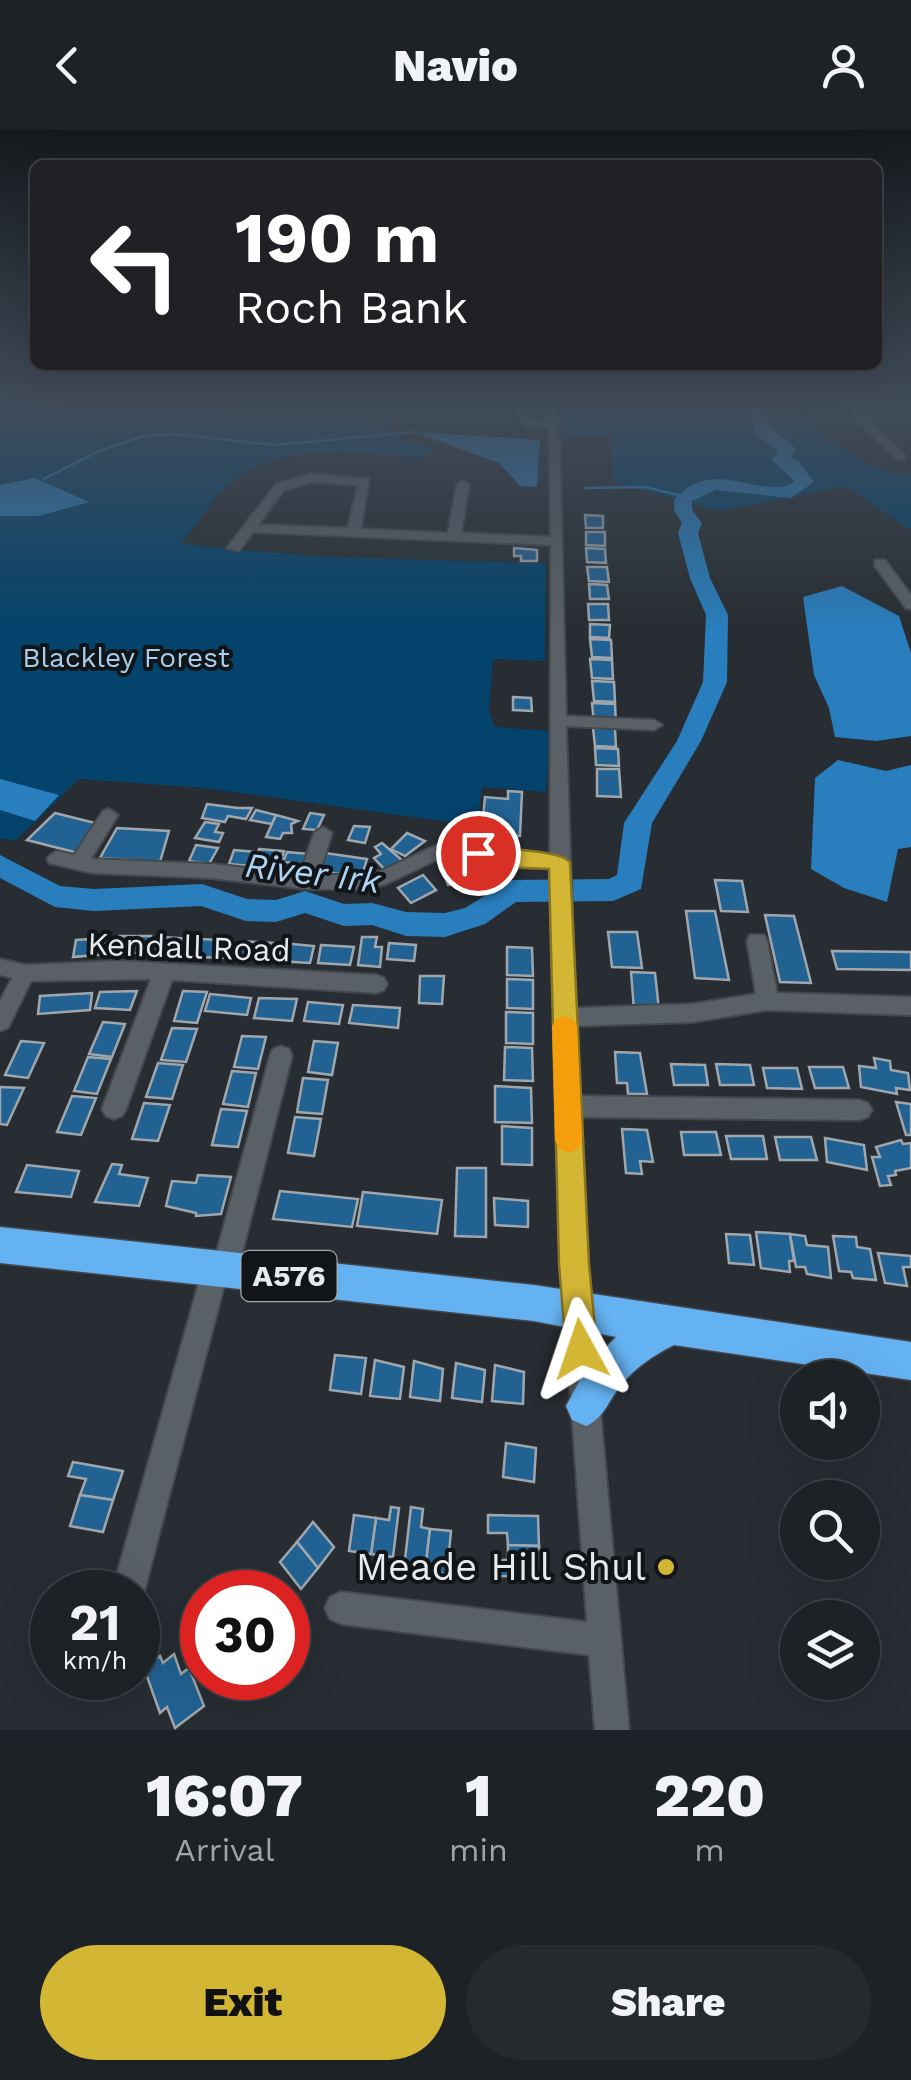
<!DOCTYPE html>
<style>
:root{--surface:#1d2226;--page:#252a2e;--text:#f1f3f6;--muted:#a0a4a7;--line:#3b3f43;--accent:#d4b635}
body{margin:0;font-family:"Work Sans",sans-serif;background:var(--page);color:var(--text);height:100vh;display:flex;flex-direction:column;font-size:38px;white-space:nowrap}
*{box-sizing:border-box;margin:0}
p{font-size:32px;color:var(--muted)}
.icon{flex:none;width:55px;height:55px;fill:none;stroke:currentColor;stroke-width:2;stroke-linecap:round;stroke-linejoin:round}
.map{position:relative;height:1600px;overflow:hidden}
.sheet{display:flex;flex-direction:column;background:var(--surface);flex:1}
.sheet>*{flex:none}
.banner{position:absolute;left:30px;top:30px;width:852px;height:210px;border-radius:15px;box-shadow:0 10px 40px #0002,0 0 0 2px var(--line);background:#202124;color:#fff;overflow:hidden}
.tools{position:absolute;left:780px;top:1230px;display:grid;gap:20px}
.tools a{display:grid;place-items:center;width:100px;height:100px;border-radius:50%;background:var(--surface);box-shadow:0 10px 40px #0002,0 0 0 2px var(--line);font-size:50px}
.speed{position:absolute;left:30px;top:1440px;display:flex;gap:20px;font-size:50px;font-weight:700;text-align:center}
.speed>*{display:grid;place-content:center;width:130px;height:130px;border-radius:50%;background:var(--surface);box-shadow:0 10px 40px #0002,0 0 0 2px var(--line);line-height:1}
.speed small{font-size:25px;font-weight:400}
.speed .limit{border:15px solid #d22;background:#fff;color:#111}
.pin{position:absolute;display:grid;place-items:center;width:85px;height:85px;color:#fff;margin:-42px;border:5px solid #fff;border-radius:50%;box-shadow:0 2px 10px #0007}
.me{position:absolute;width:110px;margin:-55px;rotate:355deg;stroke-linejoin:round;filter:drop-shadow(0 0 8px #0008)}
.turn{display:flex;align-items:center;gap:35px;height:210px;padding:0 40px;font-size:45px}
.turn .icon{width:130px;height:130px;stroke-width:2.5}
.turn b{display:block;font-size:70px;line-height:85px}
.eta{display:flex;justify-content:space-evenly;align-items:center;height:170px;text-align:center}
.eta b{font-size:60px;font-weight:800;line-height:70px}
.button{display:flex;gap:20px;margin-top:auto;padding:20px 40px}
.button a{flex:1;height:115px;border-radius:60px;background:var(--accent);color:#111;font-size:40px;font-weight:800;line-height:115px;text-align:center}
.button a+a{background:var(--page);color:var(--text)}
header{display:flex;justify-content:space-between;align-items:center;height:130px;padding:0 40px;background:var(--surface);font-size:45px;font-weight:800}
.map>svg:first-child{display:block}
</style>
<header><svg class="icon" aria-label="back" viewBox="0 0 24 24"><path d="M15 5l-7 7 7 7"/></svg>Navio<svg class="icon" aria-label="person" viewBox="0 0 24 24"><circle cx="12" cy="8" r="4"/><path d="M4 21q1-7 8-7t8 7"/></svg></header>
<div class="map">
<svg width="911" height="1600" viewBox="0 0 911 1600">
<rect width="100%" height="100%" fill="#272d32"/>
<g fill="#03436c">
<path d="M0 277H183L386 294 394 307 435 319 422 328C363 324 280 310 231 353 212 369 197 394 181 414L324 427 546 433 545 531 493 529 489 581 495 597 550 601 546 662 482 657 477 696 205 658 79 649 16 710 0 709Z"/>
<path d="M555 277H810L800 284C828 305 875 349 911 344V400L846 356 720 381 613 352 610 306H568Z"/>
</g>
<g fill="#297ebd">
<polygon points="414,302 540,310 537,357 520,356 499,333"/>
<polygon points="35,348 89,372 39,386 0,386 0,355"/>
<polygon points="842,456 899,486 911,523 911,606 876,611 835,607 829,578 814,545 803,467"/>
<polygon points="838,630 886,641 911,635 911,717 898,719 887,772 844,758 811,739 815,648"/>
<polygon points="0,650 0,649 59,665 35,691 0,680"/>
</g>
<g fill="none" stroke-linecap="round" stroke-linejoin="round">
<g stroke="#297ebd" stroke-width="2.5">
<polyline points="44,349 99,321 144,306 174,304 275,315 414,302"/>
<polyline points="585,358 645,357 686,367"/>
</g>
<path fill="#297ebd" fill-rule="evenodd" d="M738 277C760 276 760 281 770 297 774 303 789 311 796 319L791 328 799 332 814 352 791 368 716 360 692 371V380L702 393 698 403 710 448 728 485 727 552 701 611 652 693 641 759 613 771 516 772 485 794 445 807 406 806 372 795 344 796 305 783 276 792 246 791 201 776 94 781 55 777 0 748V725L60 756 94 759 202 754 247 769 276 770 305 761 344 774 372 773 406 782 445 783 465 778 510 750 609 749 617 745 624 693 677 611 703 552 706 485 690 448 678 403 682 393 674 380V370C714 323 766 374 795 351L772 330 778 320 755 305 752 288Z"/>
</g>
<g fill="#226292" stroke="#9fa7ad" stroke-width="2.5">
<polygon points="585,385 603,386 603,398 586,398"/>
<polygon points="586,402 605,402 605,416 586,415"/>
<polygon points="514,418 537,420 537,431 521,431 521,426 514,426"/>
<polygon points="586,418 605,419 606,433 587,432"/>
<polygon points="587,437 607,437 609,452 589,451"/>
<polygon points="589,454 607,455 609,469 590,469"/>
<polygon points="588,474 608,474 609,490 589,490"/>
<polygon points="590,494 610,495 609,508 590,507"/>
<polygon points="590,509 611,510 612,528 592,527"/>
<polygon points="590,529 612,530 613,549 592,548"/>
<polygon points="592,551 614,552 615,572 594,571"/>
<polygon points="513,567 531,568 532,581 513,580"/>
<polygon points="592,573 615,574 616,594 594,593"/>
<polygon points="593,598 615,598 616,617 595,616"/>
<polygon points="595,618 618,619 619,636 596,635"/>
<polygon points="597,639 619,639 621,667 597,666"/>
<polygon points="508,661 522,662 520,706 507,705 507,700 482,699 485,667 508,669"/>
<polygon points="207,674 238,678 252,678 246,689 228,686 225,692 202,688"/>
<polygon points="256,680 276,685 272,694 250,690"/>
<polygon points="55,683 99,694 78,723 27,710"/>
<polygon points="310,683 324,685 317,700 303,699"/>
<polygon points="276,685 298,691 291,694 292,703 283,703 280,709 266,707"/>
<polygon points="205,692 219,694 215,702 223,703 219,712 195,708"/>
<polygon points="354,696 370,697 365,713 348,710"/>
<polygon points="117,698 169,701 160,732 100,728"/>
<polygon points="407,703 425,711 405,726 391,719"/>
<polygon points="382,713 403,731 385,740 374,728 381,724 375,717"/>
<polygon points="196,715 218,718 209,734 189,731"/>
<polygon points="259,719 284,721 281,731 269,730 267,737 254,736"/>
<polygon points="234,720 255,722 250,736 229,734"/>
<polygon points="287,722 310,724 305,742 293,741 296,733 283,732"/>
<polygon points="325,723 367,729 362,746 318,742"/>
<polygon points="466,731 474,750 448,755 441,736"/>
<polygon points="423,745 436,760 411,773 398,758"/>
<polygon points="715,750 742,751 748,782 721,781"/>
<polygon points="686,781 715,781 729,850 695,848"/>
<polygon points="765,785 794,786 811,853 780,852"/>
<polygon points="608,802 637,802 642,838 612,837"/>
<polygon points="119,806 151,806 146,823 114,823"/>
<polygon points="161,807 193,809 187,826 155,824"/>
<polygon points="362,807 377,807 375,817 382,817 380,837 358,835"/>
<polygon points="108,808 107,824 73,827 76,810"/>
<polygon points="201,809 233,811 228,828 196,827"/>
<polygon points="240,811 273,813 268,830 236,828"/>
<polygon points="282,813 314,816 310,833 278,831"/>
<polygon points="389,813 416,815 414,831 387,829"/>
<polygon points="321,815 354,817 350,835 318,833"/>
<polygon points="507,817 532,818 533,846 507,845"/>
<polygon points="832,821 911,822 911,840 837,839"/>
<polygon points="631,842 655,843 659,880 634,880"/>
<polygon points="420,846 444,846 442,874 419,873"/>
<polygon points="507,849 533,850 533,879 507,878"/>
<polygon points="137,861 130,880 95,878 100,862"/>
<polygon points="183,861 207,862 197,893 174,891"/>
<polygon points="92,863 90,880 38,884 40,866"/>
<polygon points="210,864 251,868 247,885 205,881"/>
<polygon points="259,868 297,869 292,891 254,888"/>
<polygon points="308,872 343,875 339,894 304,891"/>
<polygon points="353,875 400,878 398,898 349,893"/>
<polygon points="506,882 533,883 533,914 506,913"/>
<polygon points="103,892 125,894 112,927 89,924"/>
<polygon points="172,898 197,899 186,932 161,930"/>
<polygon points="242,906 266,907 258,939 234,937"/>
<polygon points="21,911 44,913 28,948 5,945"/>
<polygon points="314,911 338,913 332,945 308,942"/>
<polygon points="505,917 532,918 533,951 504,950"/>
<polygon points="615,922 640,923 647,964 628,964 627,953 617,953"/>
<polygon points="88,927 111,929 97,964 74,961"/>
<polygon points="874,928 890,931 891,940 908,943 910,960 896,958 897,964 861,957 859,936 876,938"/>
<polygon points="158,933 183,935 172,969 146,967"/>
<polygon points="671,934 705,935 708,955 674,955"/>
<polygon points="716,934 750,935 754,955 720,955"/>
<polygon points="809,937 843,937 849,958 815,958"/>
<polygon points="763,938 797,938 802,959 767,958"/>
<polygon points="232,941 256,943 248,977 223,974"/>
<polygon points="303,948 328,950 322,984 297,982"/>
<polygon points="495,956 531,958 532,993 495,992"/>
<polygon points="0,957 24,958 7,995 0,994"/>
<polygon points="72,966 96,968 81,1005 57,1002"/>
<polygon points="896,972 911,974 911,1005 906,1005"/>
<polygon points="144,973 170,975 158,1011 132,1009"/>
<polygon points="221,979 247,981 238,1017 212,1015"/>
<polygon points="295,987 321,989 314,1026 288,1023"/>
<polygon points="502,996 532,998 532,1035 502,1034"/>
<polygon points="622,999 647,1000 653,1032 640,1031 642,1044 626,1043"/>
<polygon points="681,1002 716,1002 721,1025 684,1025"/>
<polygon points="726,1006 763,1006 767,1029 731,1029"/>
<polygon points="775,1007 811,1007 817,1030 780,1030"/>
<polygon points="825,1008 864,1015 867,1040 827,1032"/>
<polygon points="901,1010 903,1014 911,1013 911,1038 895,1041 896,1045 888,1046 891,1055 880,1056 872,1027 880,1027 876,1017"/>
<polygon points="112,1034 122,1035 119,1044 148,1048 139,1076 95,1072"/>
<polygon points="27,1035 79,1041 71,1067 16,1062"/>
<polygon points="457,1038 486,1038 486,1107 455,1106"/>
<polygon points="198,1045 231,1047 221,1084 196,1086 196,1083 166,1076 172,1051 196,1053"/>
<polygon points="280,1061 358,1069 352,1097 273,1089"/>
<polygon points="363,1062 442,1070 437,1104 357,1096"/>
<polygon points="494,1068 528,1071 528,1097 495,1095"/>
<polygon points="756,1102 790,1104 794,1131 789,1131 790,1142 761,1138"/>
<polygon points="726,1104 750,1105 754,1135 729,1133"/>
<polygon points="790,1104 805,1106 807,1115 828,1117 831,1148 807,1144 805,1137 796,1137"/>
<polygon points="833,1106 856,1107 857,1117 870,1119 876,1150 853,1148 851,1142 839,1141"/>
<polygon points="878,1123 911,1126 911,1137 903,1137 907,1156 885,1153"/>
<polygon points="335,1225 366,1228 361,1264 330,1260"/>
<polygon points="375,1230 404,1237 400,1269 370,1266"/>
<polygon points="414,1231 443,1239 440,1271 410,1267"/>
<polygon points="456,1233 485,1240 482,1272 452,1268"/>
<polygon points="495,1235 524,1242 523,1274 492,1271"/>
<polygon points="506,1313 536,1318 534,1352 503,1347"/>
<polygon points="73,1332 123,1341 113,1370 80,1365 86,1349 68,1346"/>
<polygon points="80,1365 113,1370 103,1402 70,1396"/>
<polygon points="391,1377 399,1378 393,1427 371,1424 376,1388 389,1390"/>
<polygon points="411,1377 423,1379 421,1397 430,1399 425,1441 404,1438"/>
<polygon points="354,1385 376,1388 371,1424 349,1421"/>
<polygon points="488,1385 538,1386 539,1416 508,1415 507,1403 488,1403"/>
<polygon points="313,1392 334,1417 318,1438 297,1412"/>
<polygon points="430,1399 451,1401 447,1444 425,1441"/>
<polygon points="297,1412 318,1438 301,1459 280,1432"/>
<polygon points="508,1415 539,1416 541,1447 495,1446 495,1430 508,1430"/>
<polygon points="174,1524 181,1544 189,1538 204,1576 175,1598 167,1577 160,1583 144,1538 160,1526 163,1533"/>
</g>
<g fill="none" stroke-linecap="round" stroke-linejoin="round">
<g stroke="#43484d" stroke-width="4">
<g id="minor">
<path d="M513 277H523L533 292 548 291 543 277H553L559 294 566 586 654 590 662 595 654 600 566 596 575 878 693 874 756 864 747 811 750 805H764L767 811 777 863 911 867V885L767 880 693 892 576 896 579 966 860 970 868 973 872 980 868 987 860 990 580 987 587 1133 629 1600H595L589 1525 341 1494 330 1489 325 1478 330 1467 341 1462 587 1492 561 1133 550 738 504 736 447 725 386 754 365 759H307L211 748 92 743 49 733 47 728 56 721 74 725 103 681 109 679 118 685 91 729 211 734 300 744 314 703 323 697 332 703 319 745H365L381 741 445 711 504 722 550 725 551 415 253 402 239 421 227 418 276 354 312 344 369 349 361 399 448 403 457 355 463 351 469 355 461 403 551 407 549 297H526ZM312 352 358 355 348 398 258 395 284 360Z"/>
<polygon points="863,277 894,277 862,283 904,325 904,329 896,329 849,281"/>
<polygon points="900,277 911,277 911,280 901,279"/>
<polygon points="875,430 885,430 911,465 911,479 906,478 875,436"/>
<polygon points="0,829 25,835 119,831 377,845 384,848 387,854 384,860 377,863 172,850 126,979 122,986 114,989 106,986 102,979 151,849 31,851 8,898 0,901 0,871 12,848 0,845"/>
<polygon points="281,916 289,919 292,926 238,1139 234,1148 225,1152 144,1462 138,1474 138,1462 112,1462 203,1138 207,1129 216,1125 270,926 273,919"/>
</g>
</g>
<g stroke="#43484d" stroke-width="3">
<path id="highway" d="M0 1097 534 1155 911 1212V1250L674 1215C654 1225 636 1237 622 1254 608 1270 605 1288 586 1296L572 1290 566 1276 588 1235 616 1207 534 1191 0 1133Z"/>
</g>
<use href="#minor" fill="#596066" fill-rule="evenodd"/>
<use href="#highway" fill="#65b2f2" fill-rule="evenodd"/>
</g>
<linearGradient id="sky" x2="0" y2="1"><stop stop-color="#15191c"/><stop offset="0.55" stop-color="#414c5a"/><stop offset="1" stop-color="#414c5a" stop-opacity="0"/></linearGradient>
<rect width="911" height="501" fill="url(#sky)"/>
<path fill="#d4b635" stroke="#8a7622" stroke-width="2.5" d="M478 715C499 720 559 719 570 732L589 1134 597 1219 592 1230 581 1234 570 1230 566 1219 559 1134 549 739 504 737 471 728 467 723 471 717Z"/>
<polygon fill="#f59e0b" points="564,886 573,889 577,896 582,1010 578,1019 569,1023 559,1019 555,1010 552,896 556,889"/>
<circle fill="#d4b635" stroke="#121517" stroke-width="4" cx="666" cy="1437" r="10"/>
<g text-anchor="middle" stroke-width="8" stroke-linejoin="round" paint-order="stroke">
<g font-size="28" fill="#a7cdee" stroke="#121517">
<text x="126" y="537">Blackley Forest</text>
</g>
<rect fill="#121517" stroke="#a6aaae" stroke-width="2.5" x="241.5" y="1121" width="95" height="50" rx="8"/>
<g font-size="30" font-weight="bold" fill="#e6eaee">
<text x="289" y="1156">A576</text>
</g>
<g font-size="32" fill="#e6eaee" stroke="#121517">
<text transform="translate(189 817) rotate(2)" y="11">Kendall Road</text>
</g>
<g font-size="35" font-style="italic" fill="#add4f5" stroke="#121517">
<text transform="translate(313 743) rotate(7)" y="12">River Irk</text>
</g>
<g font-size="38" fill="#e6eaee" stroke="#121517" text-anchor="end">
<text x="646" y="1450">Meade Hill Shul</text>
</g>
</g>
</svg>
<div class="tools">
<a><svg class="icon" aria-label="sound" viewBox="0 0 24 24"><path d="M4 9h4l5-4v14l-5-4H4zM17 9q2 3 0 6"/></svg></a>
<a><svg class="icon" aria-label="search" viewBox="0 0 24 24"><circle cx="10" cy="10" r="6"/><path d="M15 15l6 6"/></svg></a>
<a><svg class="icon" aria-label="layers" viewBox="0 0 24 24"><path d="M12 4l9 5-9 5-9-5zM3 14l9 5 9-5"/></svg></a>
</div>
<div class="speed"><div>21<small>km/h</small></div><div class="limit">30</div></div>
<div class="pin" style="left:478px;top:723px;background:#d93025"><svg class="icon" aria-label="arrive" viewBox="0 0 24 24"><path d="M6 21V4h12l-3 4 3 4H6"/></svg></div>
<svg class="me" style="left:581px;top:1219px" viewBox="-20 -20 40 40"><path d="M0-17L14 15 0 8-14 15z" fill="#d4b635" stroke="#fff" stroke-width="4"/></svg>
<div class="banner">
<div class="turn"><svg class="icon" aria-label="left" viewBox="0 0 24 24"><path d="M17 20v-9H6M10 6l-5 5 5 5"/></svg><div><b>190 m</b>Roch Bank</div></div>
</div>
</div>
<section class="sheet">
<div class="eta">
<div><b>16:07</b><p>Arrival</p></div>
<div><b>1</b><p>min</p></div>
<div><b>220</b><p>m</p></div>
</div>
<div class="button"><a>Exit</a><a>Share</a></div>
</section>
